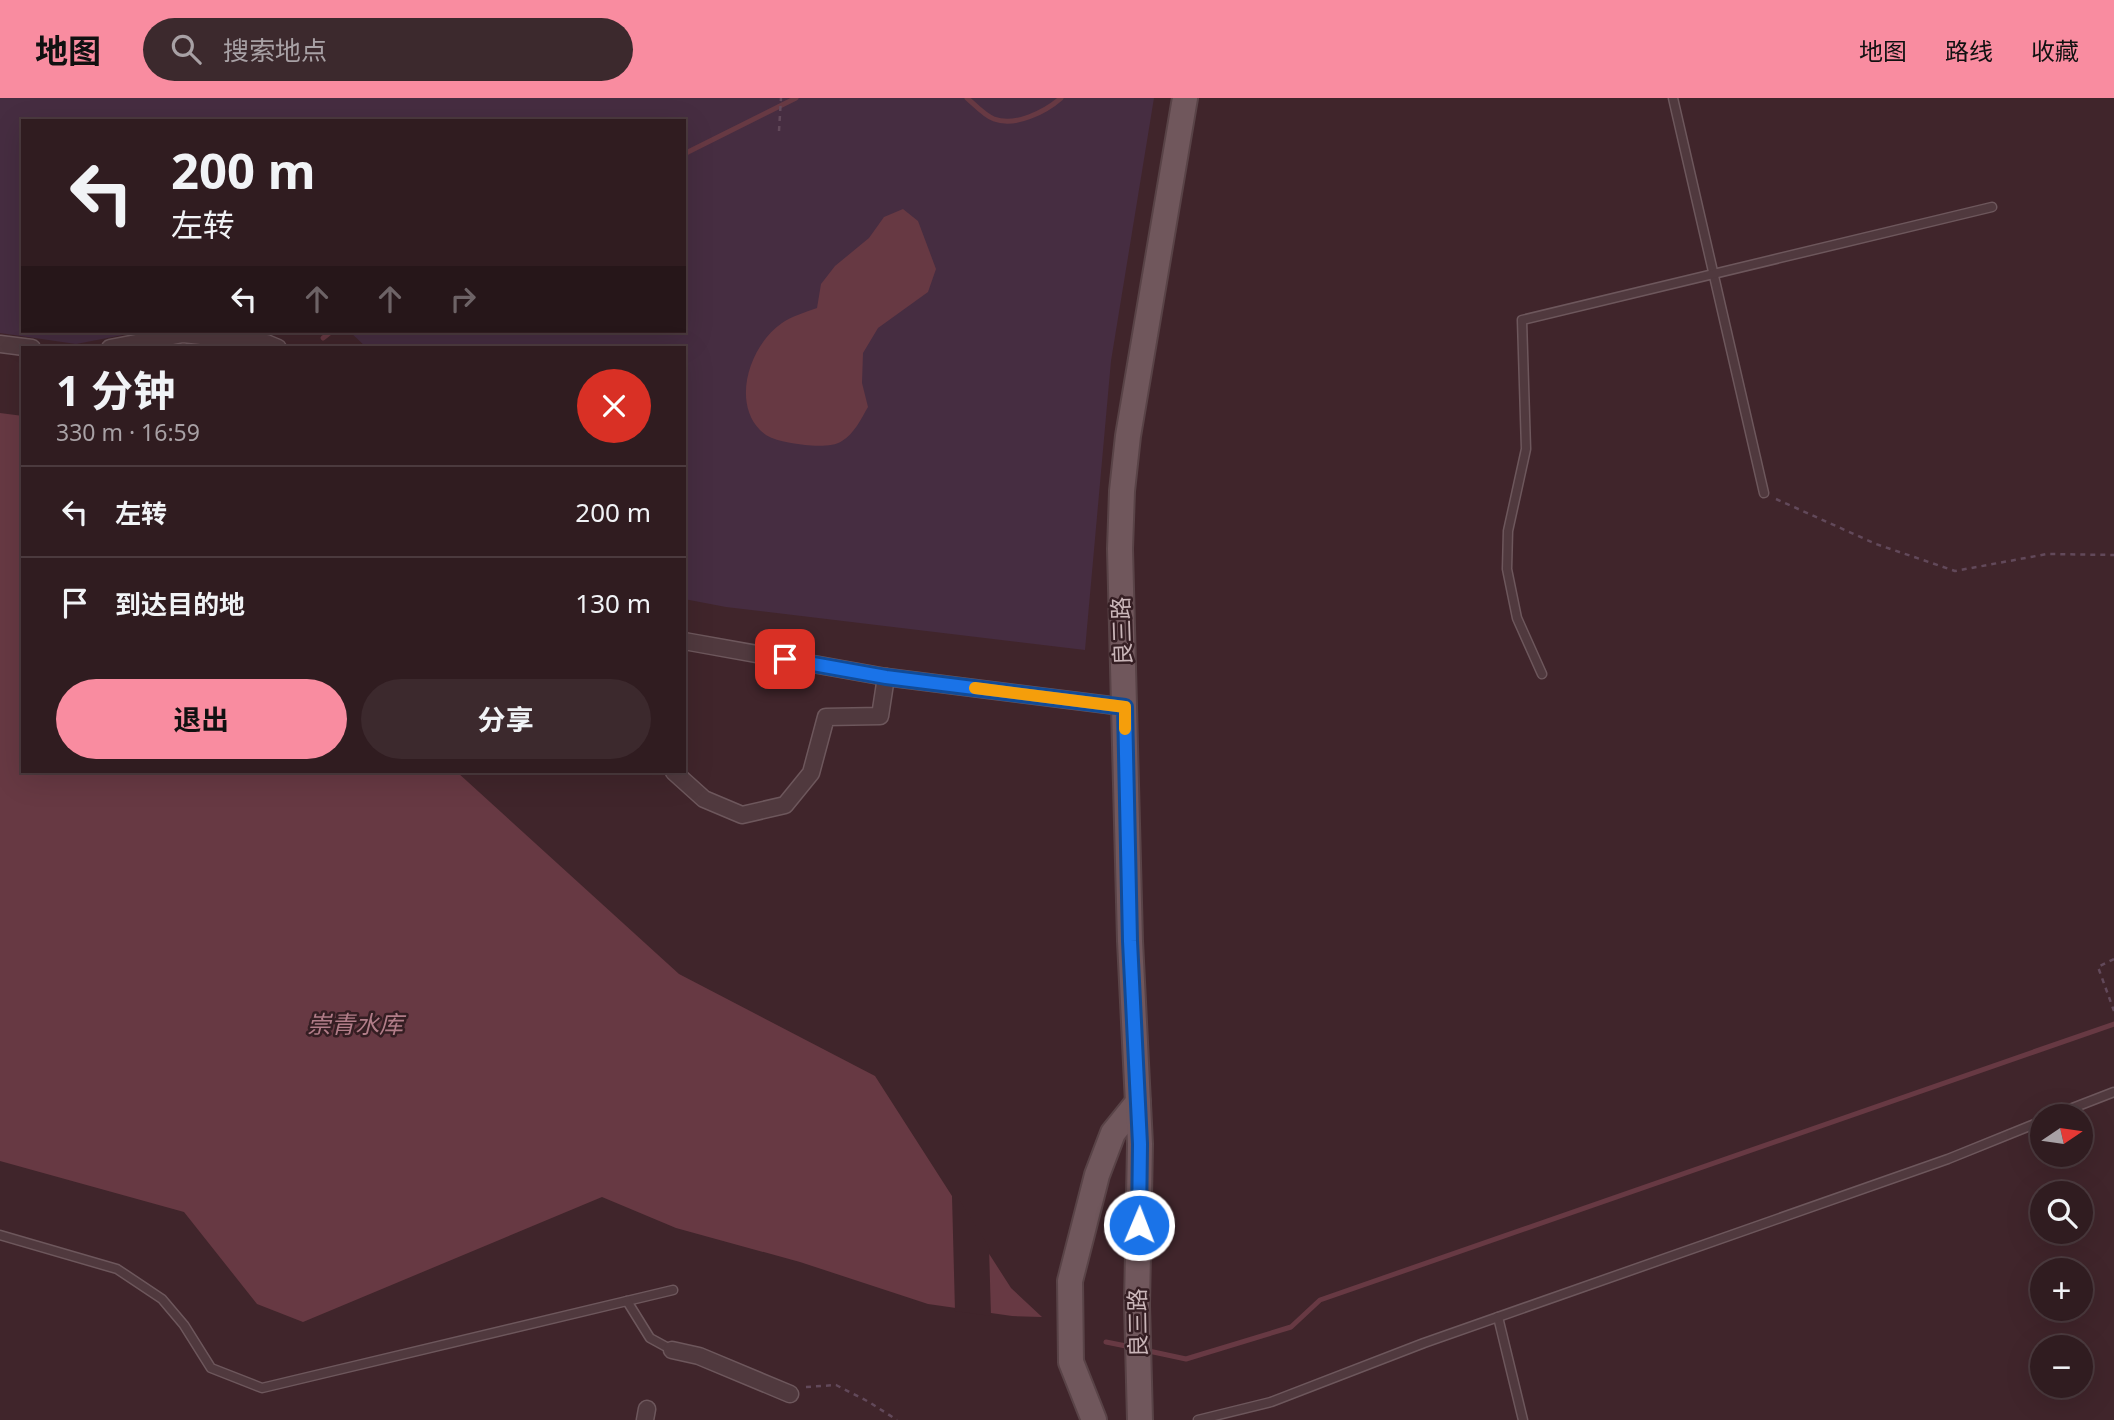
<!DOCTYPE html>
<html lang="zh">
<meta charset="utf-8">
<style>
:root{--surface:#301c20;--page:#3c292d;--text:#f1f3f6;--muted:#a8a1a5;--line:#4b3a3e;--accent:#f98ca0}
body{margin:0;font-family:"Noto Sans","Noto Sans SC",sans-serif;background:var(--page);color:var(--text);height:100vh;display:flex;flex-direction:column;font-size:26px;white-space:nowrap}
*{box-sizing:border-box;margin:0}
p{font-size:23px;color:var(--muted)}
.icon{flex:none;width:38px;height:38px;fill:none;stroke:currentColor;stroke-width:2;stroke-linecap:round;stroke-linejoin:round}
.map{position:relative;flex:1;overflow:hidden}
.panel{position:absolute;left:21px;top:248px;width:665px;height:427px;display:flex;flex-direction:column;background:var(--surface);border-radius:0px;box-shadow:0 7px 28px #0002,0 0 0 2px var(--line)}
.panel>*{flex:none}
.hud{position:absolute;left:21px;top:21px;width:665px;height:214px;border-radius:0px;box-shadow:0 7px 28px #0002,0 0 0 2px var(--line);background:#301c20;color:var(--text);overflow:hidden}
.needle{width:46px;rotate:77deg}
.buttons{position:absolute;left:2030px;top:1006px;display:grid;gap:14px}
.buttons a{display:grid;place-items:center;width:63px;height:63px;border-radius:50%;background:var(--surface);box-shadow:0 7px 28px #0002,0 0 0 2px var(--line);font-size:35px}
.pin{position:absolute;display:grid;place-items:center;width:60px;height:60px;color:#fff;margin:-30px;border-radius:14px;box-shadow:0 4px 10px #0006}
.me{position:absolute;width:77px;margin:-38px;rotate:1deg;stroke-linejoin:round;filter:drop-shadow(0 0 5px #0008)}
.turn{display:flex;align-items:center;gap:24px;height:147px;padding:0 35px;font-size:32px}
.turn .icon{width:91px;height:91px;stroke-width:2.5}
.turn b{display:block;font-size:49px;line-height:60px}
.lanes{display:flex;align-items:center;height:66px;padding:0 35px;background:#0003;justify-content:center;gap:35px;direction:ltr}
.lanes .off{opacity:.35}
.round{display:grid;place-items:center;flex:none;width:74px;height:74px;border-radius:37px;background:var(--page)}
.overview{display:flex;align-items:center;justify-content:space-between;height:119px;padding:0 35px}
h1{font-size:42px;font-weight:700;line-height:52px}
.button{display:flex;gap:14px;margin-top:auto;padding:14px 35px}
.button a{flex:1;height:80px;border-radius:42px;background:var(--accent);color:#111;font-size:28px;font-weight:700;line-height:80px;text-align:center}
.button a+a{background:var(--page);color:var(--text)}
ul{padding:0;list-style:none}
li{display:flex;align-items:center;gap:21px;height:91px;padding:0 35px;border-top:2px solid var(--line)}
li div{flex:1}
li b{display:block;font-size:26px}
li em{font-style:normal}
header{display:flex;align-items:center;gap:42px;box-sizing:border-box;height:98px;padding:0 35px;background:var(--accent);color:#111}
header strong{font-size:33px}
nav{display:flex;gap:38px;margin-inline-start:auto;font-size:24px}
.search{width:490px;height:63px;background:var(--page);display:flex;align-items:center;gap:18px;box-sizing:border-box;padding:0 24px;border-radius:38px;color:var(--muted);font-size:26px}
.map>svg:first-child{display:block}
</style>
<header>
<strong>地图</strong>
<div class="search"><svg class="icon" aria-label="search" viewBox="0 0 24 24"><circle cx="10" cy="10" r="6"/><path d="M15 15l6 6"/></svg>搜索地点</div>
<nav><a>地图</a><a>路线</a><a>收藏</a></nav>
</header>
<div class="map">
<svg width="2114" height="1322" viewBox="0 0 2114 1322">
<rect width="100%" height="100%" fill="#40252b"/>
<polygon fill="#462d41" points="0,0 1154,0 1111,263 1085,552 726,509 684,501 684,250 367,250 349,233 684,233 684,23 23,23 23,233 144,233 76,246 0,235"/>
<g fill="#673943">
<path d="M903 111 918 123 936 171 928 194 878 230 863 255 862 285 868 309C861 321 854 336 842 343 834 349 815 348 805 347 791 345 770 343 760 332 731 302 751 246 782 225 792 218 806 214 817 210L821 186 835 168 869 140 884 119Z"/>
<polygon points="0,315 23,318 23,674 457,674 679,876 875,978 1011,1190 1042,1219 1012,1218 928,1206 800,1164 676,1130 602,1099 303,1224 257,1206 184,1114 0,1063"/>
</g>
<polygon fill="#40252b" points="952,1098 957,1098 989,1149 991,1218 955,1213"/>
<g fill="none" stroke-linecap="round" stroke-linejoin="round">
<g stroke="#673943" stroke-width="5">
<path d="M967 0C974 6 985 18 994 21 1015 29 1045 14 1061 0"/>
<polyline points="684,56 796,0"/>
<polyline points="323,240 332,233"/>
<polyline points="1106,1244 1131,1249"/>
<polyline points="1144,1252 1186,1261 1291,1229 1320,1202 2114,926"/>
</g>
<g stroke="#6d575c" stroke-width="11">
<g id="lane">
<polyline points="1673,0 1764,395"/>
<polyline points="1542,576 1517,520 1507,471 1508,433 1526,351 1522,222 1992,109"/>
<polyline points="2052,1018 2114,994"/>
<polyline points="0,1137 117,1171 162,1201 184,1227 211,1270 262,1290 673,1192"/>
<polyline points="627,1203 650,1240 672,1252"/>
<polyline points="1498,1219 1523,1322"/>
<polyline points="1198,1322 1271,1304 1424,1245 1948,1061 2042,1023"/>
</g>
</g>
<g stroke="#6d575c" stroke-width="19">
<g id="street">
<polyline points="0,246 32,250"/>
<polyline points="110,250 183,236 266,245 278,250"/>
<polyline points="684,543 886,579 1125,609"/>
<polyline points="674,674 704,701 742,717 785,707 811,675 826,619 880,618 886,579"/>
<polyline points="672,1252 699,1258 790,1296"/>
<polyline points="645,1322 647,1311"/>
</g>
</g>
<g stroke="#594347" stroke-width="28">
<g id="primary">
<polyline points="1094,1322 1071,1264 1070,1183 1097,1077 1113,1035 1138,1004"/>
<polyline points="1140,1322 1137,1207 1140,1046 1130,843 1120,451 1122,393 1128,338 1185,0"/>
</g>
</g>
<g stroke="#62495a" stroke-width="2.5" stroke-dasharray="5 5" stroke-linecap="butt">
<polyline points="779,33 781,0"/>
<polyline points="1776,401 1876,446 1955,473 2047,456 2114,457"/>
<polyline points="2114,861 2098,869 2114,913"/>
<polyline points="806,1289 836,1287 869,1304 897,1322"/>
</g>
<use href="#lane" stroke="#50393e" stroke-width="8"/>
<use href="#street" stroke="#50393e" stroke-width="16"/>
<use href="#primary" stroke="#70575c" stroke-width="24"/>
</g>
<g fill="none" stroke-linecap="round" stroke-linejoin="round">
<g stroke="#114b97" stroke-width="18">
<polyline id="route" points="785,561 886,579 1125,609 1130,843 1140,1046 1139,1127"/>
</g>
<use href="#route" stroke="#1a73e8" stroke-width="12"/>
<polyline stroke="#f59e0b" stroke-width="12" points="975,590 1125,609 1125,631"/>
</g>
<g text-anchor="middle" stroke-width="5" stroke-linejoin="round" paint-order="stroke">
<g font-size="23" fill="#cab6b9" stroke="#351e23">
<text transform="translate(1122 533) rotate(-92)" y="8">良三路</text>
<text transform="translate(1138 1225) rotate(-91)" y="8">良三路</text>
</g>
<g font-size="24" font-style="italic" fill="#b27d89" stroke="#351e23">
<text x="355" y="935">崇青水库</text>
</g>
</g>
</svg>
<div class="buttons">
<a><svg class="needle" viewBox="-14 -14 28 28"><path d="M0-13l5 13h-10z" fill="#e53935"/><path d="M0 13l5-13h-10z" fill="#a8a1a5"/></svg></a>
<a><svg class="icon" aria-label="search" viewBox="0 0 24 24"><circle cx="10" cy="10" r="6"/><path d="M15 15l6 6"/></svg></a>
<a>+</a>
<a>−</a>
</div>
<div class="pin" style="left:785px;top:561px;background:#d93025"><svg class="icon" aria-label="arrive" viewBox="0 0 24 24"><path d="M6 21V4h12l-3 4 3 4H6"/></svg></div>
<svg class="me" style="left:1139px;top:1127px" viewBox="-20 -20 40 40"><circle r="17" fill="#1a73e8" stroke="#fff" stroke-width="3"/><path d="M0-11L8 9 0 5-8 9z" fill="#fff"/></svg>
<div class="hud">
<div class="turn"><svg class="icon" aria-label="left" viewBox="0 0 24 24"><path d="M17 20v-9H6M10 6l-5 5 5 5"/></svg><div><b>200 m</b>左转</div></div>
<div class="lanes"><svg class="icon" aria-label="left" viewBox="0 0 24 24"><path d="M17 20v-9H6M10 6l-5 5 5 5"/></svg><svg class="icon off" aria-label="ahead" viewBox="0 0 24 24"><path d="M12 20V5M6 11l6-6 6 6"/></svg><svg class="icon off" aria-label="ahead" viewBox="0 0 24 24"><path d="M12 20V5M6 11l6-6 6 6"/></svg><svg class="icon off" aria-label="right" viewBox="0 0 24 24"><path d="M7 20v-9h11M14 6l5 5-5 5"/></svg></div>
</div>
<section class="panel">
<div class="overview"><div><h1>1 分钟</h1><p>330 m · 16:59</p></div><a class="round" style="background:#d93025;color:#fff"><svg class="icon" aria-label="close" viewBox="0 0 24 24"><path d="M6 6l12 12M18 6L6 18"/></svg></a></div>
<ul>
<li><svg class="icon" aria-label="left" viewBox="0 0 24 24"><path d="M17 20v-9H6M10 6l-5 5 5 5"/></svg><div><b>左转</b></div><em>200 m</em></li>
<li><svg class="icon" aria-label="arrive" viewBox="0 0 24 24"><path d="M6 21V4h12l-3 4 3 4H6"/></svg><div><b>到达目的地</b></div><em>130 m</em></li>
</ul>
<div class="button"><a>退出</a><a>分享</a></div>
</section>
</div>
